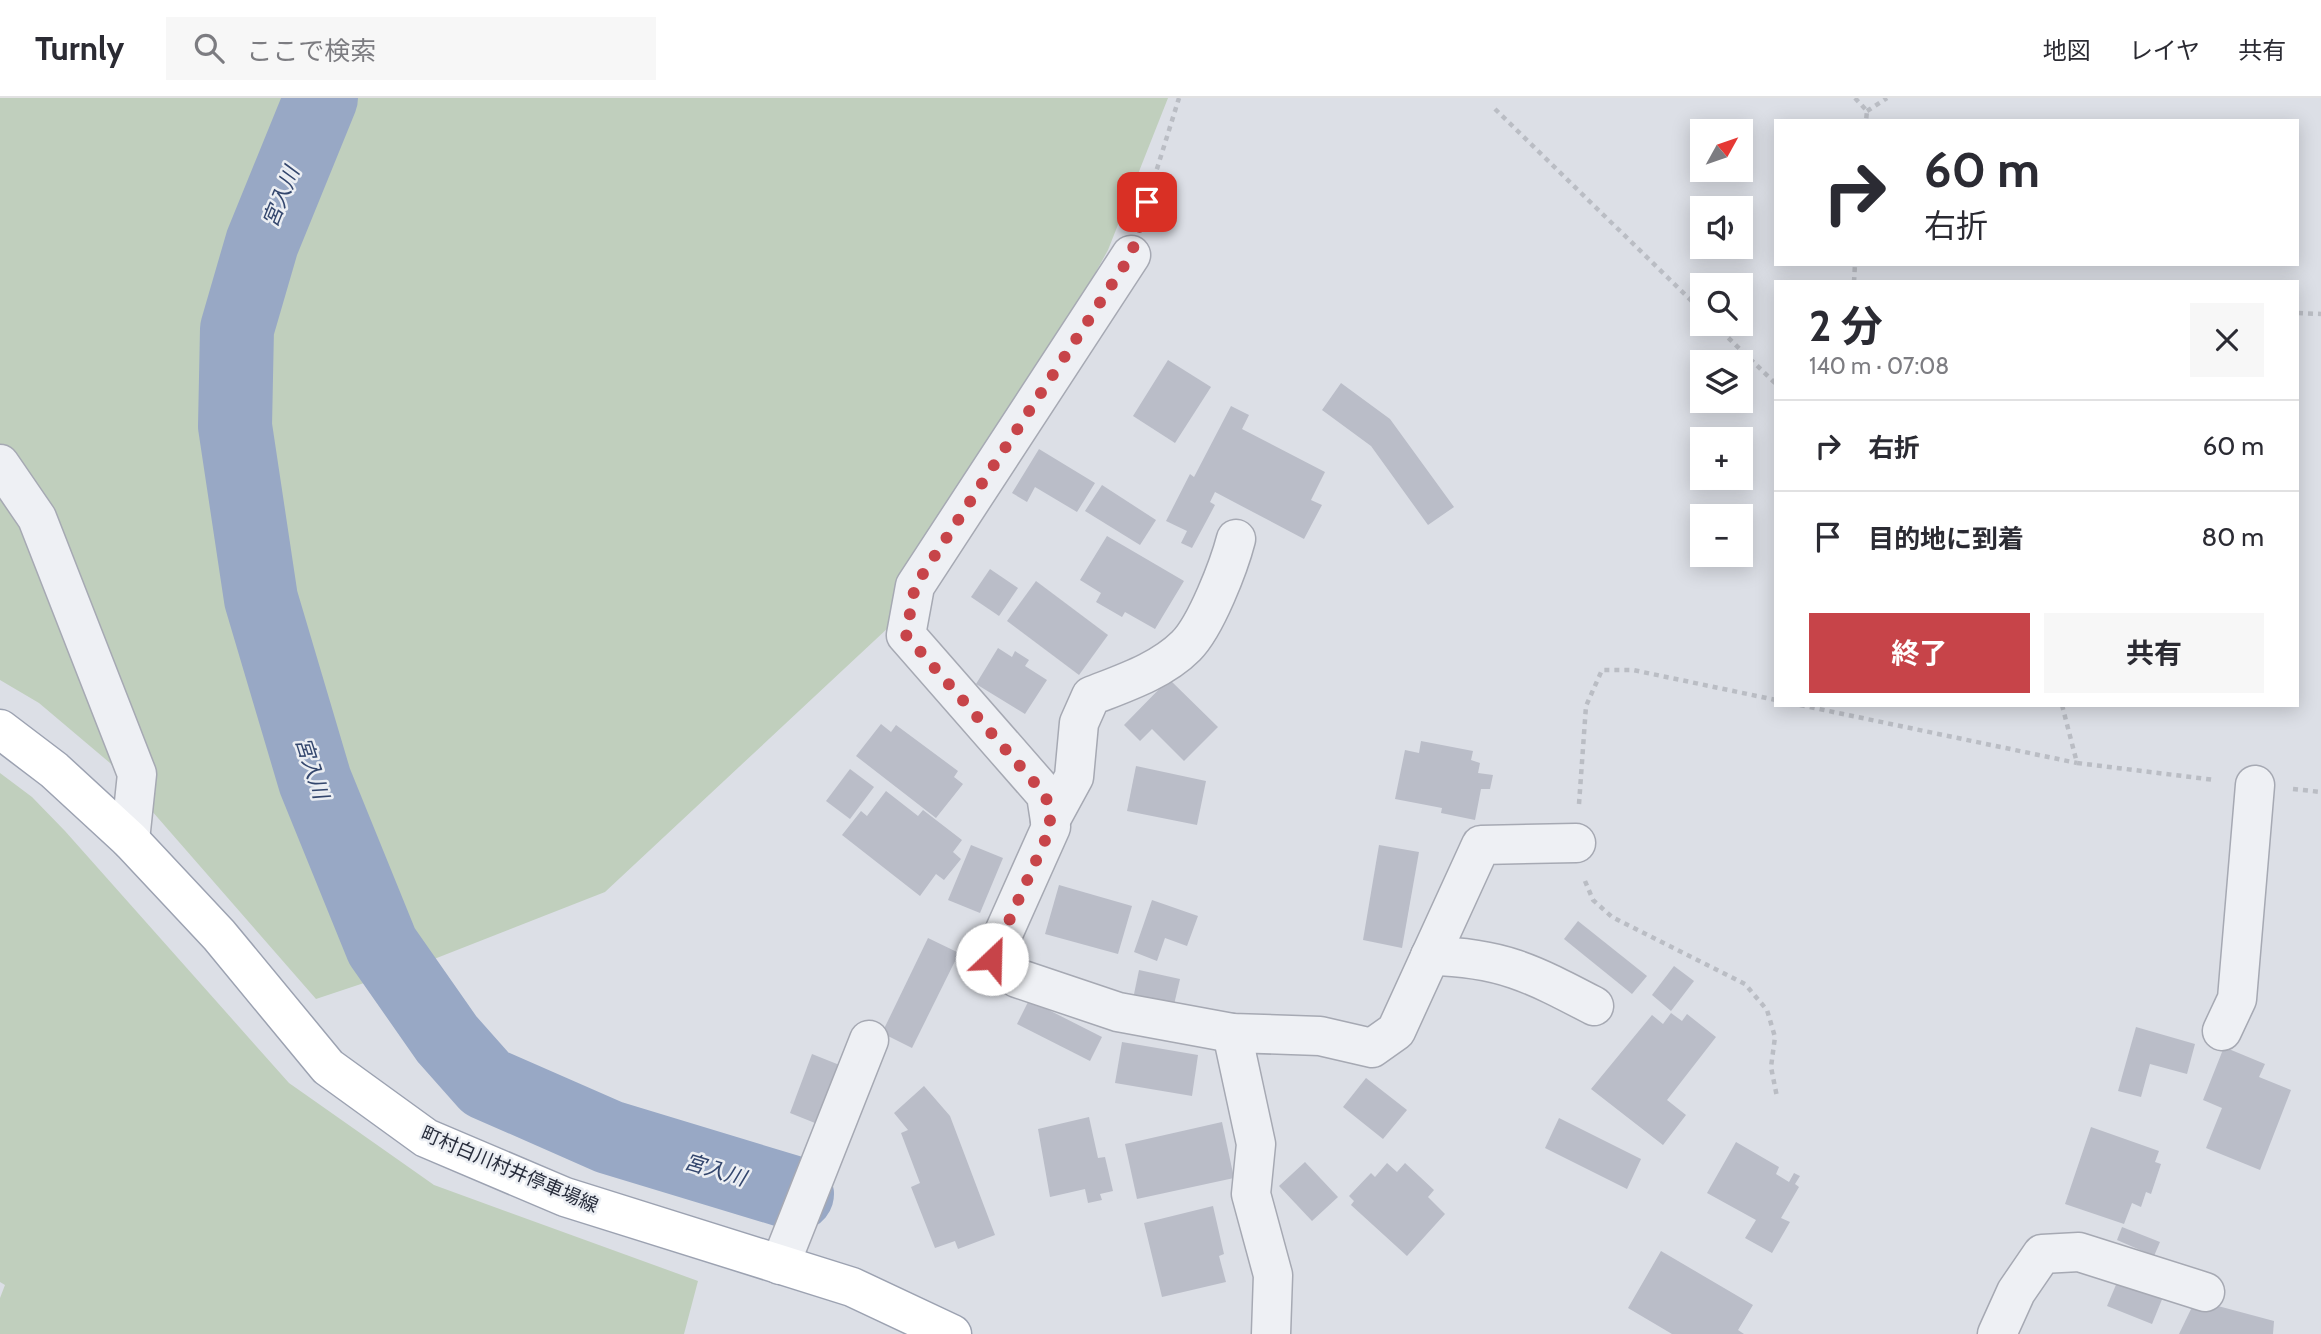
<!DOCTYPE html>
<html lang="ja">
<meta charset="utf-8">
<style>
:root{--surface:#fff;--page:#f7f7f7;--text:#2b2b33;--muted:#7c7c81;--line:#e1e1e2;--accent:#c74449}
body{margin:0;font-family:Cabin,"Noto Sans JP",sans-serif;background:var(--page);color:var(--text);height:100vh;display:flex;flex-direction:column;font-size:26px;white-space:nowrap}
*{box-sizing:border-box;margin:0}
p{font-size:23px;color:var(--muted)}
.icon{flex:none;width:38px;height:38px;fill:none;stroke:currentColor;stroke-width:2;stroke-linecap:round;stroke-linejoin:round}
.map{position:relative;flex:1;overflow:hidden}
.sheet{position:absolute;left:1774px;top:182px;width:525px;height:427px;display:flex;flex-direction:column;background:var(--surface);border-radius:0px;box-shadow:0 4px 18px #0003}
.sheet>*{flex:none}
.top-card{position:absolute;left:1774px;top:21px;width:525px;height:147px;border-radius:0px;box-shadow:0 4px 18px #0003;background:#fff;color:var(--text);overflow:hidden}
.needle{width:46px;rotate:50deg}
.tools{position:absolute;left:1690px;top:21px;display:grid;gap:14px}
.tools a{display:grid;place-items:center;width:63px;height:63px;border-radius:0px;background:var(--surface);box-shadow:0 4px 18px #0003;font-size:35px}
.pin{position:absolute;display:grid;place-items:center;width:60px;height:60px;color:#fff;margin:-30px;border-radius:14px;box-shadow:0 4px 10px #0006}
.me{position:absolute;width:77px;margin:-38px;rotate:24deg;stroke-linejoin:round;filter:drop-shadow(0 0 5px #0008)}
.turn{display:flex;align-items:center;gap:24px;height:147px;padding:0 35px;font-size:32px}
.turn .icon{width:91px;height:91px;stroke-width:2.5}
.turn b{display:block;font-size:49px;line-height:60px}
.round{display:grid;place-items:center;flex:none;width:74px;height:74px;border-radius:0px;background:var(--page)}
.headline{display:flex;align-items:center;justify-content:space-between;height:119px;padding:0 35px}
h1{font-size:42px;font-weight:700;line-height:52px}
.action{display:flex;gap:14px;margin-top:auto;padding:14px 35px}
.action a{flex:1;height:80px;border-radius:0px;background:var(--accent);color:#fff;font-size:28px;font-weight:700;line-height:80px;text-align:center}
.action a+a{background:var(--page);color:var(--text)}
ul{padding:0;list-style:none}
li{display:flex;align-items:center;gap:21px;height:91px;padding:0 35px;border-top:2px solid var(--line)}
li div{flex:1}
li b{display:block;font-size:26px}
li em{font-style:normal}
header{display:flex;align-items:center;gap:42px;box-sizing:border-box;height:98px;padding:0 35px;background:var(--surface);border-bottom:2px solid var(--line)}
header strong{font-size:33px}
nav{display:flex;gap:38px;margin-inline-start:auto;font-size:24px}
.search{width:490px;height:63px;background:var(--page);display:flex;align-items:center;gap:18px;box-sizing:border-box;padding:0 24px;border-radius:0px;color:var(--muted);font-size:26px}
.map>svg:first-child{display:block}
</style>
<header>
<strong>Turnly</strong>
<div class="search"><svg class="icon" aria-label="search" viewBox="0 0 24 24"><circle cx="10" cy="10" r="6"/><path d="M15 15l6 6"/></svg>ここで検索</div>
<nav><a>地図</a><a>レイヤ</a><a>共有</a></nav>
</header>
<div class="map">
<svg width="2321" height="1236" viewBox="0 0 2321 1236">
<rect width="100%" height="100%" fill="#dcdfe6"/>
<g fill="#c0cfbd">
<polygon points="0,0 1168,0 1108,152 1036,282 896,482 889,529 605,794 424,865 316,901 110,665 39,605 0,582"/>
<polygon points="0,675 32,699 65,733 289,985 434,1087 698,1183 684,1236 0,1236 0,1200 5,1187 0,1184"/>
</g>
<g fill="none" stroke-linecap="round" stroke-linejoin="round">
<polyline stroke="#98a8c5" stroke-width="74" points="321,0 262,145 237,231 235,328 261,501 315,683 382,848 447,941 486,985 609,1039 797,1096"/>
</g>
<g fill="#babdc8">
<polygon points="1168,262 1211,289 1175,345 1133,318"/>
<polygon points="1341,285 1390,321 1454,409 1428,427 1371,348 1322,312"/>
<polygon points="1231,308 1249,317 1242,331 1325,374 1311,402 1322,407 1304,441 1215,394 1210,404 1215,407 1192,450 1181,445 1187,433 1166,423 1190,376 1194,379"/>
<polygon points="1039,351 1095,385 1077,414 1035,389 1027,404 1012,395"/>
<polygon points="1102,387 1156,422 1140,447 1085,413"/>
<polygon points="1107,438 1184,483 1155,531 1125,514 1122,519 1096,504 1101,495 1080,482"/>
<polygon points="990,471 1018,490 999,518 971,499"/>
<polygon points="1036,483 1108,537 1079,577 1007,523"/>
<polygon points="998,550 1012,559 1015,553 1029,562 1025,568 1047,582 1025,616 976,586"/>
<polygon points="1169,581 1218,629 1184,663 1152,631 1140,643 1124,627"/>
<polygon points="881,626 891,634 896,627 958,673 954,679 963,686 936,720 856,658"/>
<polygon points="1421,643 1473,653 1471,662 1480,665 1478,675 1493,677 1490,691 1481,691 1475,722 1441,715 1442,710 1395,701 1405,652 1419,655"/>
<polygon points="1136,668 1206,683 1197,727 1127,713"/>
<polygon points="850,671 874,689 850,721 826,703"/>
<polygon points="886,693 918,718 923,712 962,742 953,754 961,761 944,782 936,776 920,798 842,737 861,713 867,718"/>
<polygon points="971,747 1003,760 980,815 948,802"/>
<polygon points="1379,747 1419,754 1402,850 1363,842"/>
<polygon points="1059,787 1132,808 1118,856 1045,836"/>
<polygon points="1152,802 1198,818 1187,848 1165,840 1157,863 1134,854"/>
<polygon points="1578,823 1647,878 1632,896 1564,841"/>
<polygon points="928,840 959,855 912,950 882,935"/>
<polygon points="1674,868 1694,883 1671,913 1652,897"/>
<polygon points="1139,872 1180,881 1173,911 1133,901"/>
<polygon points="1029,902 1102,939 1090,963 1017,926"/>
<polygon points="1671,915 1682,923 1687,916 1716,939 1667,1002 1686,1017 1663,1047 1591,991 1652,917 1663,926"/>
<polygon points="2136,929 2195,946 2187,976 2150,966 2141,999 2118,993"/>
<polygon points="1122,944 1198,957 1192,998 1115,985"/>
<polygon points="2224,949 2265,966 2259,979 2291,992 2260,1072 2206,1050 2222,1010 2203,1002"/>
<polygon points="812,956 842,968 820,1027 790,1015"/>
<polygon points="1366,980 1407,1012 1383,1041 1343,1009"/>
<polygon points="924,988 950,1018 995,1137 958,1151 955,1143 935,1150 911,1089 920,1085 901,1035 908,1032 894,1015"/>
<polygon points="1089,1019 1098,1060 1105,1059 1113,1093 1100,1096 1102,1102 1088,1105 1085,1091 1050,1099 1038,1031"/>
<polygon points="1559,1020 1641,1061 1627,1091 1545,1050"/>
<polygon points="1222,1024 1234,1080 1137,1101 1125,1046"/>
<polygon points="2091,1029 2159,1053 2155,1064 2161,1066 2151,1096 2146,1094 2141,1109 2132,1105 2124,1126 2065,1106"/>
<polygon points="1736,1044 1779,1069 1776,1076 1789,1084 1794,1075 1800,1078 1795,1086 1799,1089 1781,1120 1790,1124 1772,1155 1745,1140 1756,1122 1707,1095"/>
<polygon points="1305,1064 1338,1099 1312,1123 1279,1088"/>
<polygon points="1387,1065 1397,1074 1405,1065 1434,1092 1428,1099 1445,1116 1407,1158 1351,1107 1354,1103 1349,1098 1371,1075 1375,1079"/>
<polygon points="1213,1108 1224,1156 1219,1158 1226,1184 1162,1199 1144,1125"/>
<polygon points="2122,1129 2160,1144 2154,1158 2117,1142"/>
<polygon points="1661,1153 1753,1207 1738,1232 1744,1236 1672,1236 1628,1210"/>
<polygon points="2118,1182 2163,1199 2152,1226 2107,1208"/>
<polygon points="2203,1204 2274,1223 2273,1236 2179,1236 2193,1207"/>
</g>
<g fill="none" stroke-linecap="round" stroke-linejoin="round">
<g stroke="#a6a9b3" stroke-width="41">
<g id="minor">
<polyline points="1131,157 915,488 906,537 1046,697 1051,729 992,861 1017,880 1118,914 1232,935 1320,938 1372,950 1396,933 1481,747 1576,745"/>
<polyline points="0,366 37,420 137,676 130,742"/>
<path d="M1050 723 1074 679 1079 625 1091 598C1124 585 1161 573 1186 548 1206 528 1229 468 1236 441"/>
<path d="M1430 858C1501 859 1533 876 1594 908"/>
<polyline points="2222,933 2237,901 2255,687"/>
<polyline points="1232,935 1256,1046 1251,1096 1273,1177 1271,1236"/>
<polyline points="780,1167 869,942"/>
<polyline points="1997,1236 2016,1194 2042,1156 2079,1154 2205,1194"/>
</g>
</g>
<g stroke="#9ca2b1" stroke-width="41">
<polyline id="major" points="0,631 54,672 130,742 219,837 328,969 426,1040 565,1099 852,1189 952,1236"/>
</g>
<g stroke="#babdc4" stroke-width="4.5" stroke-dasharray="5 5" stroke-linecap="butt">
<polyline points="1855,0 1867,13 1866,23"/>
<polyline points="1495,11 1703,214"/>
<polyline points="1867,13 1887,0"/>
<polyline points="1142,119 1179,0"/>
<polyline points="1854,184 1855,166"/>
<polyline points="2298,215 2321,216"/>
<polyline points="1714,226 1776,286"/>
<polyline points="1800,607 2077,665"/>
<polyline points="2062,607 2077,665 2215,682"/>
<polyline points="2293,691 2321,694"/>
<polyline points="1579,706 1586,608 1602,572 1633,572 1776,602"/>
<polyline points="1585,783 1593,802 1612,819 1745,886 1767,912 1775,939 1771,969 1777,999"/>
</g>
<use href="#minor" stroke="#eef0f4" stroke-width="38"/>
<use href="#major" stroke="#fff" stroke-width="38"/>
</g>
<g fill="none" stroke-linecap="round" stroke-linejoin="round">
<polyline stroke="#c74449" stroke-width="12" stroke-dasharray="0 21.6" points="992,861 1051,729 1046,698 906,537 915,488 1131,157 1147,104"/>
</g>
<g text-anchor="middle" stroke-width="5" stroke-linejoin="round" paint-order="stroke">
<g font-size="19" fill="#272c3b" stroke="#ebeef3">
<text transform="translate(510 1071) rotate(23)" y="7">町村白川村井停車場線</text>
</g>
<g font-size="21" font-style="italic" fill="#33466d" stroke="#ebeef3">
<text transform="translate(281 99) rotate(-68)" y="7">宮入川</text>
<text transform="translate(312 670) rotate(72)" y="7">宮入川</text>
<text transform="translate(715 1072) rotate(17)" y="7">宮入川</text>
</g>
</g>
</svg>
<div class="tools">
<a><svg class="needle" viewBox="-14 -14 28 28"><path d="M0-13l5 13h-10z" fill="#e53935"/><path d="M0 13l5-13h-10z" fill="#7c7c81"/></svg></a>
<a><svg class="icon" aria-label="sound" viewBox="0 0 24 24"><path d="M4 9h4l5-4v14l-5-4H4zM17 9q2 3 0 6"/></svg></a>
<a><svg class="icon" aria-label="search" viewBox="0 0 24 24"><circle cx="10" cy="10" r="6"/><path d="M15 15l6 6"/></svg></a>
<a><svg class="icon" aria-label="layers" viewBox="0 0 24 24"><path d="M12 4l9 5-9 5-9-5zM3 14l9 5 9-5"/></svg></a>
<a>+</a>
<a>−</a>
</div>
<div class="pin" style="left:1147px;top:104px;background:#d93025"><svg class="icon" aria-label="arrive" viewBox="0 0 24 24"><path d="M6 21V4h12l-3 4 3 4H6"/></svg></div>
<svg class="me" style="left:992px;top:861px" viewBox="-20 -20 40 40"><circle r="19" fill="#fff"/><path d="M0-13L10 11 0 6-10 11z" fill="#c74449"/></svg>
<div class="top-card">
<div class="turn"><svg class="icon" aria-label="right" viewBox="0 0 24 24"><path d="M7 20v-9h11M14 6l5 5-5 5"/></svg><div><b>60 m</b>右折</div></div>
</div>
<section class="sheet">
<div class="headline"><div><h1>2 分</h1><p>140 m · 07:08</p></div><a class="round"><svg class="icon" aria-label="close" viewBox="0 0 24 24"><path d="M6 6l12 12M18 6L6 18"/></svg></a></div>
<ul>
<li><svg class="icon" aria-label="right" viewBox="0 0 24 24"><path d="M7 20v-9h11M14 6l5 5-5 5"/></svg><div><b>右折</b></div><em>60 m</em></li>
<li><svg class="icon" aria-label="arrive" viewBox="0 0 24 24"><path d="M6 21V4h12l-3 4 3 4H6"/></svg><div><b>目的地に到着</b></div><em>80 m</em></li>
</ul>
<div class="action"><a>終了</a><a>共有</a></div>
</section>
</div>
